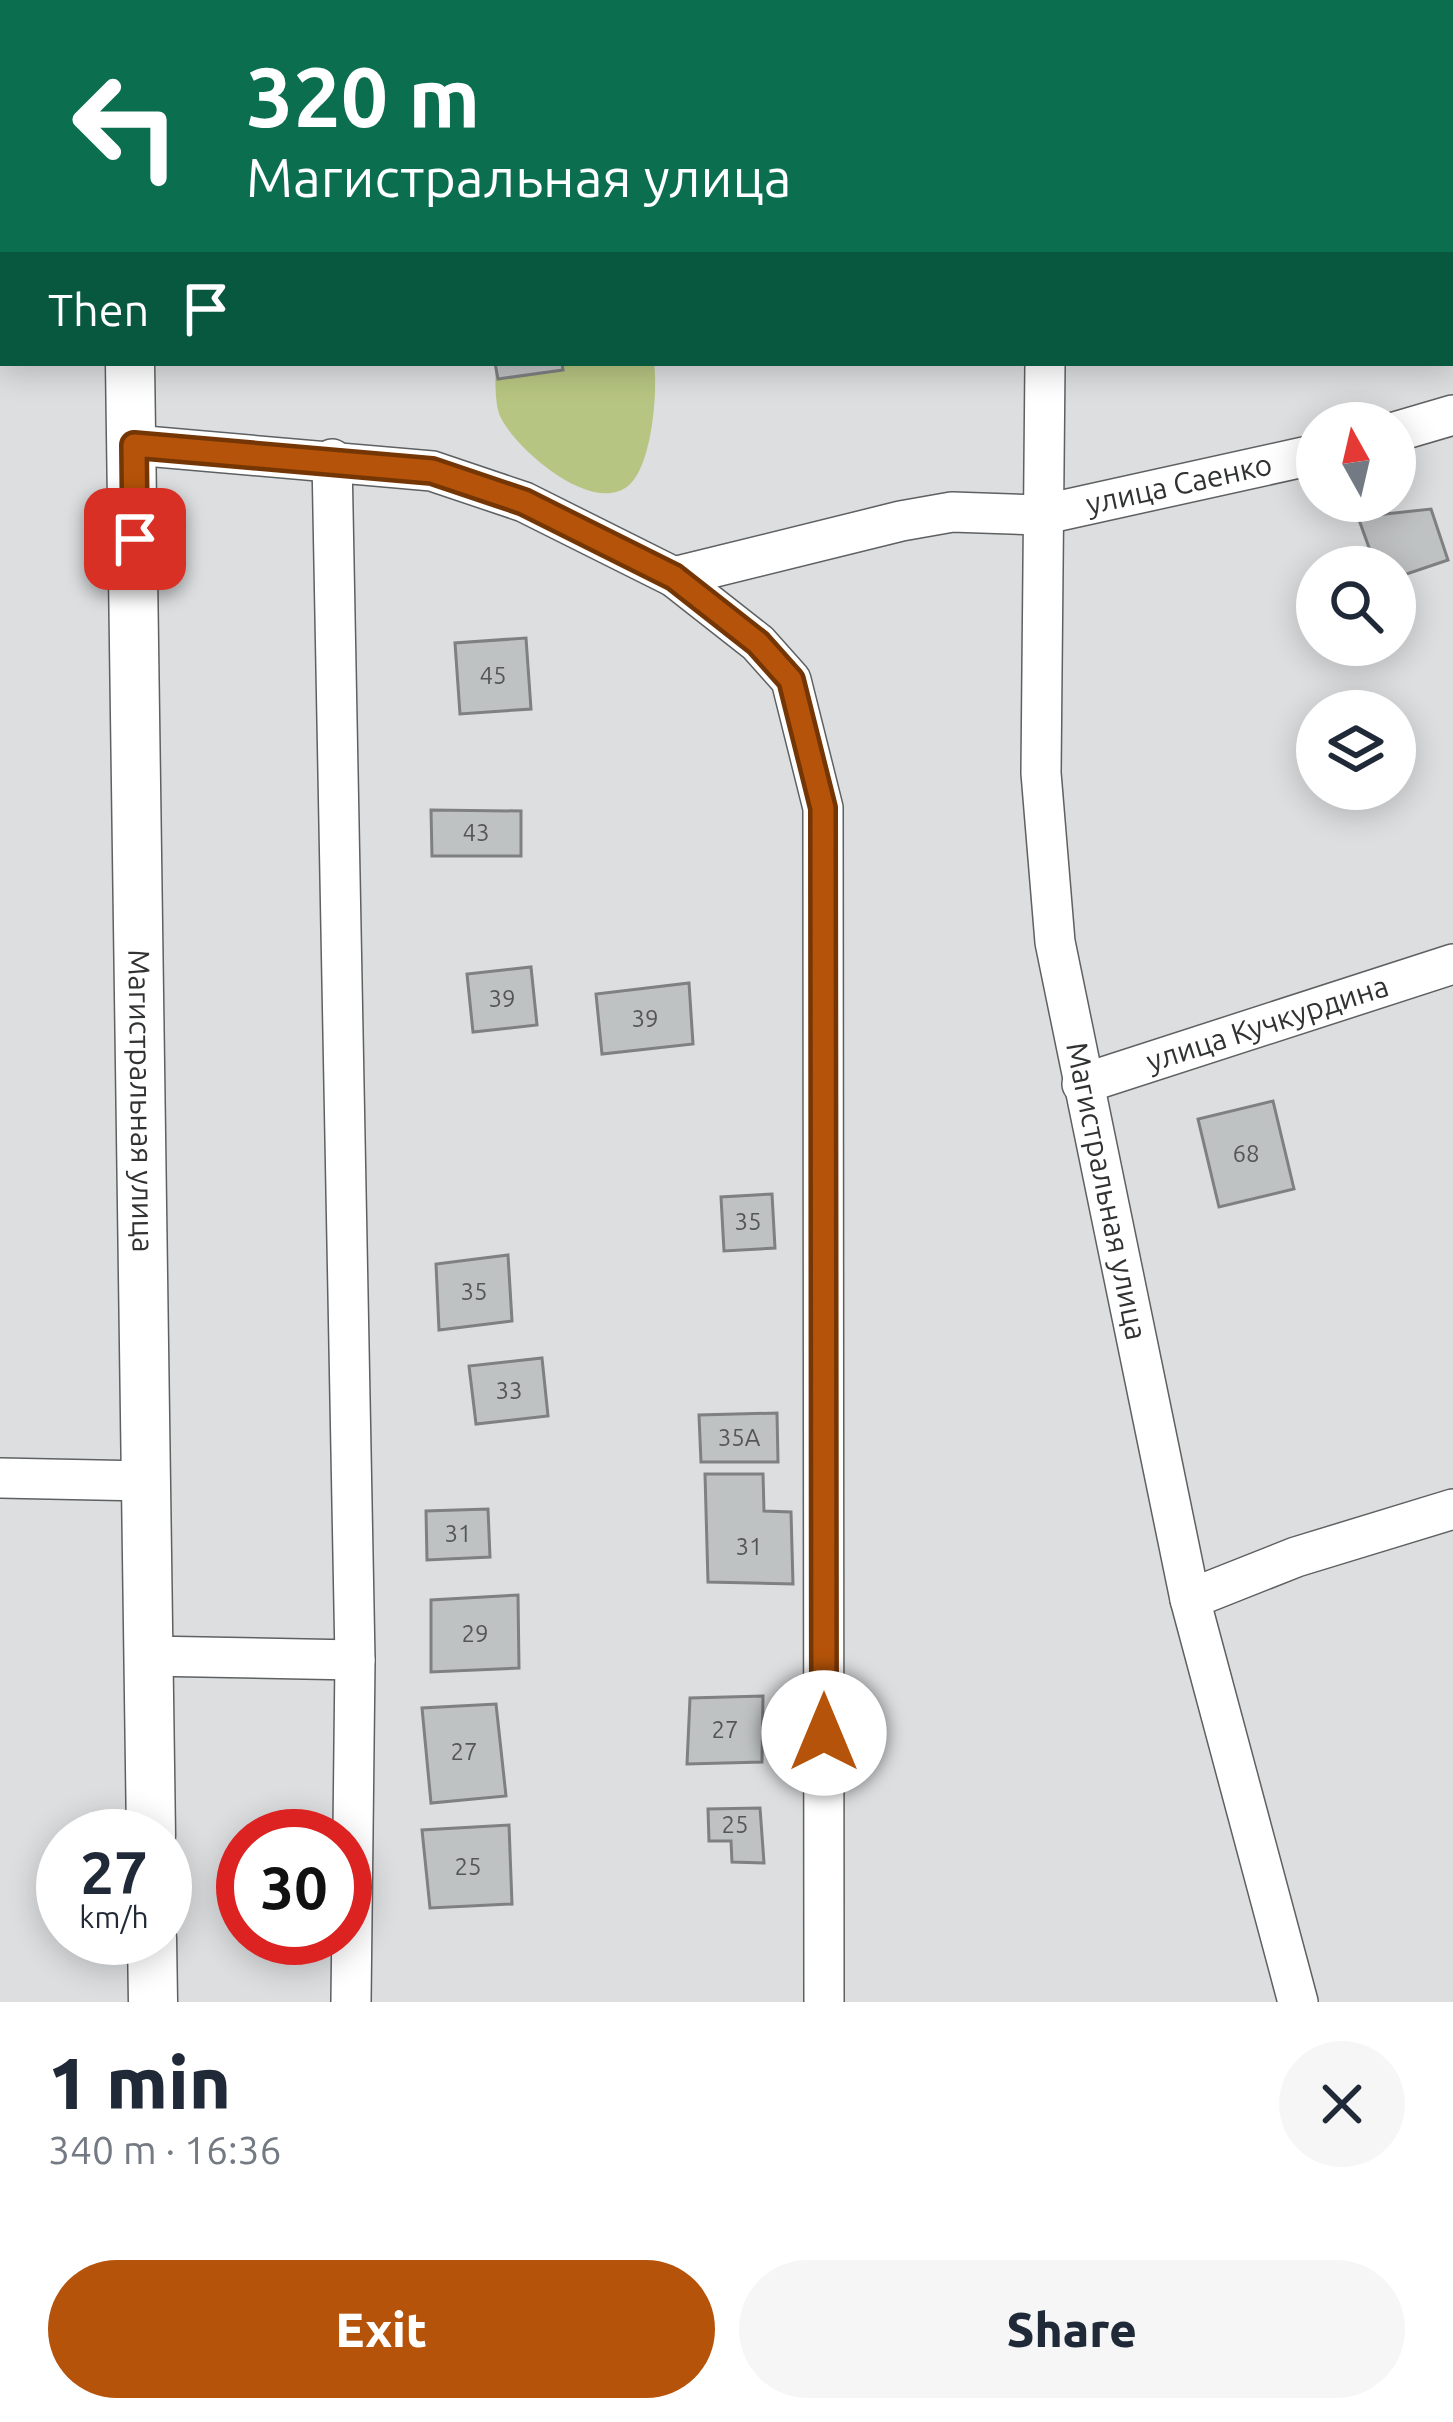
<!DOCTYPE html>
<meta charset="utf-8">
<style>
:root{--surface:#fff;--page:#f6f6f7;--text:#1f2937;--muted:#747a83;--accent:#b45309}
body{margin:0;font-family:Ubuntu,sans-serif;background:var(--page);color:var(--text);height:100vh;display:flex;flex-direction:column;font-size:45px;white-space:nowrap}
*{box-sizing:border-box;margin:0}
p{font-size:39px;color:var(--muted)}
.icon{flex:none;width:66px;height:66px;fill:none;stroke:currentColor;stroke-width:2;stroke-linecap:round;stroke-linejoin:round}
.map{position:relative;height:2002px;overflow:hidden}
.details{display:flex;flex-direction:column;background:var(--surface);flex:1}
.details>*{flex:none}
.hud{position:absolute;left:0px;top:0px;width:1455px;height:366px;box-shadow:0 6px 30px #0003;background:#0b6e4f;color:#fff;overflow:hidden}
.needle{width:78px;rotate:352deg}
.controls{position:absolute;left:1296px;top:402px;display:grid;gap:24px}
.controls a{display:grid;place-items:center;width:120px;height:120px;border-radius:50%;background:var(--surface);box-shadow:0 6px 30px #0003;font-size:60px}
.speed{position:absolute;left:36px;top:1809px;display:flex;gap:24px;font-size:60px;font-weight:700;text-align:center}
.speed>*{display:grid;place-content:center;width:156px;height:156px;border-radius:50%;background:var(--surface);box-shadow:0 6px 30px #0003;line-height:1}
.speed small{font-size:30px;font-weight:400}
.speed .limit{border:18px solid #d22;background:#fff;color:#111}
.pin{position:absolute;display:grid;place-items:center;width:102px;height:102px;color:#fff;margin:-51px;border-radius:24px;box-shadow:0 6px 18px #0006}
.me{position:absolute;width:132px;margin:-66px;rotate:0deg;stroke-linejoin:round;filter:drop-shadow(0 0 9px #0008)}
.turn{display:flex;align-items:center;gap:42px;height:252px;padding:0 48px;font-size:54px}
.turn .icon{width:156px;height:156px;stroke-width:2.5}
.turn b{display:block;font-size:84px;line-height:102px}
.then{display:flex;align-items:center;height:114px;padding:0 48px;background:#0003;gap:24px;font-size:45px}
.round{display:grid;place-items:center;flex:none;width:126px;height:126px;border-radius:63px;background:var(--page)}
.summary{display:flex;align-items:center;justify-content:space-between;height:204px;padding:0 48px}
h1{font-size:72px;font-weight:800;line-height:90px}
.action{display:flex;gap:24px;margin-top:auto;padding:24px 48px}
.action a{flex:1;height:138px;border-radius:72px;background:var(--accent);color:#fff;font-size:48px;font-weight:800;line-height:138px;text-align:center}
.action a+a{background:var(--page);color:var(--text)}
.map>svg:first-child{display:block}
</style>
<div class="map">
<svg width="1453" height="2002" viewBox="0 0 1453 2002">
<rect width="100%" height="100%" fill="#dcdee0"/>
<g fill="#b7c582">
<polygon points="805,0 1010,0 1010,3 806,3"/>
<path d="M495 363H654C658 391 652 467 628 486 592 515 517 450 501 418 494 404 496 379 495 363Z"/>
</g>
<g fill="#bfc2c3" stroke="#7e8081" stroke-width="3">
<polygon points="495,363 562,363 563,370 498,379"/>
<polygon points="1431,509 1448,560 1395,578 1395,567 1376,567 1358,517"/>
<polygon points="526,638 531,709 460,714 455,643"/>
<polygon points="431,810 521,811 521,856 432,856"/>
<polygon points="531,967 537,1025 473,1032 467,974"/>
<polygon points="689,983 693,1044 602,1054 596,994"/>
<polygon points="1273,1101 1294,1189 1219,1207 1198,1119"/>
<polygon points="772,1194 775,1248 724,1251 721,1197"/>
<polygon points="508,1255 512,1321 439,1330 436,1264"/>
<polygon points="542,1358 548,1416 476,1424 469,1366"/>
<polygon points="777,1413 778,1462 701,1462 699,1415"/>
<polygon points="705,1474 763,1474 764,1511 791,1512 793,1584 708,1582"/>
<polygon points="488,1509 490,1557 427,1560 426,1511"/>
<polygon points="518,1595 519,1668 431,1672 431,1600"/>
<polygon points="763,1696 762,1762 687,1764 690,1698"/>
<polygon points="496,1704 506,1796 431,1803 422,1708"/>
<polygon points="760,1808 764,1863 732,1862 731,1841 709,1841 708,1809"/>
<polygon points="509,1825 512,1904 430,1908 422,1830"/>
</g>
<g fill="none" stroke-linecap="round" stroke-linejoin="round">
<g stroke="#5e6061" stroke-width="42">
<g id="minor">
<polyline points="1041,0 1041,3"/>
<polyline points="1386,0 1387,3"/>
<polyline points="1452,208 1453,211"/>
<polyline points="0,240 3,240"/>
<path id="s1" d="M1045 363 1041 773 1055 942 1190 1599 1298 2002"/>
<polyline points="1395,432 1453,415"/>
<polyline points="134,445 432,471 524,502 674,577 758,643 791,680 823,808 824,2002"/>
<polyline points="332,459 355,1660 351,2002"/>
<path id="s2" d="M674 577 901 521 952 512 1041 515 1317 454"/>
<path id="s3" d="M1082 1084 1453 964"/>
<polyline points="0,1478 146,1481"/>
<polyline points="1190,1599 1296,1557 1453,1509"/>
<polyline points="148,1656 355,1660"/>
</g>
</g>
<g stroke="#5e6061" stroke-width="51">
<g id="major">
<polyline points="125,0 125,3"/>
<path id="s4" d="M130 363 151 1836"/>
<polyline points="152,1938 153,2002"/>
</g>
</g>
<use href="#minor" stroke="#fff" stroke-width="39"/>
<use href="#major" stroke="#fff" stroke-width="48"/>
</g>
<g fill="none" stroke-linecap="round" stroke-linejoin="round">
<g stroke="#753606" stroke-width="30">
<polyline id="route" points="135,539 134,445 432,471 524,502 674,577 758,643 791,680 823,808 824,1733"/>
</g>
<use href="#route" stroke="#b45309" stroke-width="21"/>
</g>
<g text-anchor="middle" stroke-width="9" stroke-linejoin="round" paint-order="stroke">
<g font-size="24" fill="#545657">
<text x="493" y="684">45</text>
<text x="476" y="841">43</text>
<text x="502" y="1007">39</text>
<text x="645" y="1027">39</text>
<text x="1246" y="1162">68</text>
<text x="748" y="1230">35</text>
<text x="474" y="1300">35</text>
<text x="509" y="1399">33</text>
<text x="739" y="1446">35А</text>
<text x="458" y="1542">31</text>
<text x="749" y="1555">31</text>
<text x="475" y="1642">29</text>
<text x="725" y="1738">27</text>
<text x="464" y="1760">27</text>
<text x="735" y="1833">25</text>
<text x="468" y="1875">25</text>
</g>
<g font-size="30" fill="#313233" stroke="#e9eced">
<text dy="10" stroke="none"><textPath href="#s2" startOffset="516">улица Саенко</textPath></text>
<text dy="10" stroke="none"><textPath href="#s3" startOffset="195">улица Кучкурдина</textPath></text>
<text dy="10" stroke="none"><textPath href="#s4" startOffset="738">Магистральная улица</textPath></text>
<text dy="10" stroke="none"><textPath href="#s1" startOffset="834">Магистральная улица</textPath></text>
</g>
</g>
</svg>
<div class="controls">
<a><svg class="needle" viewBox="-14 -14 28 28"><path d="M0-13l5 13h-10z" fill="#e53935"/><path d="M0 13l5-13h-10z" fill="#747a83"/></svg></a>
<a><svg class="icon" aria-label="search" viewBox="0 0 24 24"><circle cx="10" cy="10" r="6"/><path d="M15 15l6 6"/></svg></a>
<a><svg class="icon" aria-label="layers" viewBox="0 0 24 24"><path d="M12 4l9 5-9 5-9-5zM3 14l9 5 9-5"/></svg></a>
</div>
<div class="speed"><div>27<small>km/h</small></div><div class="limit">30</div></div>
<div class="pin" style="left:135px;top:539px;background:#d93025"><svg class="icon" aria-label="arrive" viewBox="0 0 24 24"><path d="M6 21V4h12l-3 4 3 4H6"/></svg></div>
<svg class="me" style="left:824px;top:1733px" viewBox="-20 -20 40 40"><circle r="19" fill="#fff"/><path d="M0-13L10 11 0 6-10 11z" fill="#b45309"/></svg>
<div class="hud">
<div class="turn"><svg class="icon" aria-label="left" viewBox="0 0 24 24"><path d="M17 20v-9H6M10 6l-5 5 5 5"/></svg><div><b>320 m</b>Магистральная улица</div></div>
<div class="then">Then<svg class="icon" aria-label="arrive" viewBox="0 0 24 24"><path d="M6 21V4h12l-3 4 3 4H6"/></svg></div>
</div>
</div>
<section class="details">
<div class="summary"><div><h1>1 min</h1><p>340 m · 16:36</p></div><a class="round"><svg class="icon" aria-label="close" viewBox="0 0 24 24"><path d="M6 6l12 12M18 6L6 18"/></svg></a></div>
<div class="action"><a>Exit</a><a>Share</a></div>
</section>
